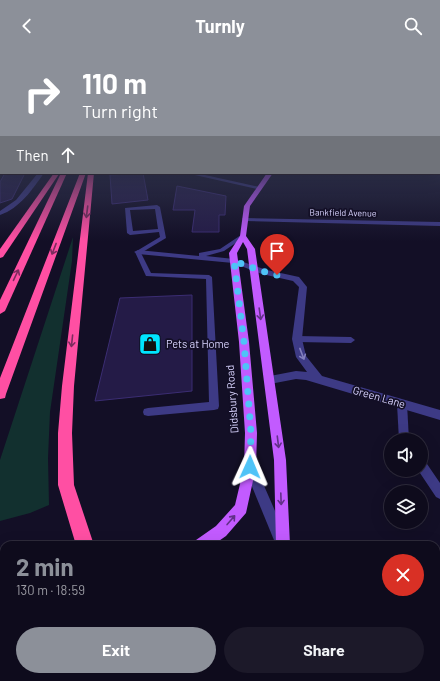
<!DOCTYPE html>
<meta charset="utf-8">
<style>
:root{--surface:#0e0b1c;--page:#1c1929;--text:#f1f3f6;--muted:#9b9ba3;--line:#2e2b3b;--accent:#8c9099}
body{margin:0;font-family:Barlow,sans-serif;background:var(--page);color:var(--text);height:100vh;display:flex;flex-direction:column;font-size:15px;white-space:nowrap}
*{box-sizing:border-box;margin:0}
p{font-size:13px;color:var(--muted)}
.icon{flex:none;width:22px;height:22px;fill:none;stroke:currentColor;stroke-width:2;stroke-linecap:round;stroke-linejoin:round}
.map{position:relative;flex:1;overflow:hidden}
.drawer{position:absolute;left:0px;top:489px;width:440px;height:140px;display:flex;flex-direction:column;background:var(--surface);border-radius:12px 12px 0 0;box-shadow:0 4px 16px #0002,0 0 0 1px var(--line)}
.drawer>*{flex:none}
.hud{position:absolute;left:0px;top:0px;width:440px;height:122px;box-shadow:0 4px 16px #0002,0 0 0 1px var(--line);background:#8c9099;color:#fff;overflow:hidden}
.tools{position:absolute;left:384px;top:381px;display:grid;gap:8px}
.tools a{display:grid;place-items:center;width:44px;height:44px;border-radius:50%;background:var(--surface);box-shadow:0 4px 16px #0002,0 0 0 1px var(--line);font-size:20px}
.pin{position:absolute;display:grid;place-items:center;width:34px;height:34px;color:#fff;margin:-41px -17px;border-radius:50% 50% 50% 0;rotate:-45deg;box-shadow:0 0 4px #0007}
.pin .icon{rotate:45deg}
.me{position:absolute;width:44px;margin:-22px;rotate:1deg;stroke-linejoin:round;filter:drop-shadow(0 0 3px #0008)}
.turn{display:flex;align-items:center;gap:14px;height:84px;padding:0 16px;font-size:18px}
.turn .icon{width:52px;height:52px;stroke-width:2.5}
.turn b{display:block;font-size:28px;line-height:34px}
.then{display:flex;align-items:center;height:38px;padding:0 16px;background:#0003;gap:8px;font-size:15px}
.round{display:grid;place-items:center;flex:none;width:42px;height:42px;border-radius:21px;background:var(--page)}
.summary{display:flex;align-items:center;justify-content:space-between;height:68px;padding:0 16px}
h1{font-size:24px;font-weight:700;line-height:30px;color:var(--accent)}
.cta{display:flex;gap:8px;margin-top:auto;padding:8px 16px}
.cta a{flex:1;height:46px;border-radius:24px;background:var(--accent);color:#fff;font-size:16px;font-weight:700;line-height:46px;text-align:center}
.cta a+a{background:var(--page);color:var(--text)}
header{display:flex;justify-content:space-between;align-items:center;height:52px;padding:0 16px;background:var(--accent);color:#fff;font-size:18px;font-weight:700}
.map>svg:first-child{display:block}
</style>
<header><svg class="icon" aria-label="back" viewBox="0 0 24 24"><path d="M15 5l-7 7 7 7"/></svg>Turnly<svg class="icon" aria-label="search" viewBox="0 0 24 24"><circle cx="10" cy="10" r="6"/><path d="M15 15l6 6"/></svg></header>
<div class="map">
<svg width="440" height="629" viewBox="0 0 440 629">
<rect width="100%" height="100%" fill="#130f26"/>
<g fill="#12302f">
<polygon points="73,185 72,209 50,360 48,406 49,453 30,461 0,469 0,408"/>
<polygon points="4,544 4,625 145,625 147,629 0,629 0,545"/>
</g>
<g fill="#241b47" stroke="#3b2d73">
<polygon points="5,121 25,121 12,147 0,151 0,130"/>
<polygon points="143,121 148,148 112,152 110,123"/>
<polygon points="177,134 226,144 225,163 219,163 219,180 192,180 195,158 173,158"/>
<polygon points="192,243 192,339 95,349 120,246"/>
</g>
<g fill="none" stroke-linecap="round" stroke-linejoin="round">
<g fill="#3d3a85" fill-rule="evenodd">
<rect x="0" y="103" width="1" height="2"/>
<path d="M157 153 160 155 166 186 141 201 151 221 209 223 212 225 219 354 218 357 214 358 148 364 144 363 143 360 144 357 148 356 209 350 206 227 146 224 135 200 160 185 159 180 130 183 127 181 125 156ZM155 157 158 177 133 179 130 158Z"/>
<polygon points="297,284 351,285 355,288 351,291 297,290 293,287"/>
<polygon points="402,348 405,349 407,352 409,388 399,388 397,352 399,349"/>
<polygon points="421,408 425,409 440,431 440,447 436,445 418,418 421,418"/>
<polygon points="250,409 254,411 290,493 276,493 244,415 246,411"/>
<polygon points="342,625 359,625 361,629 344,629"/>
</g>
<g fill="#3d3a85" fill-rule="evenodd">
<polygon points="439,117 440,117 439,121"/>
<path d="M38 121H44C32 138 20 156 0 163V159L16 148Z"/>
<polygon points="186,121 196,121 260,135 257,137"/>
<polygon points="386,121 425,121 422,123 389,123"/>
<polygon points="243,166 440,170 440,174 245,169 242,167"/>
<polygon points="241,183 246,184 224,199 206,204 234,207 267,218 299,225 307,235 302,287 306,304 322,324 440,358 440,368 306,328 296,327 270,332 266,331 265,328 266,325 270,324 296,319 307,320 296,305 292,287 299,235 293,229 262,222 233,211 138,202 134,200 138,198 199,204 199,201 220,197"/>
</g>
<g fill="#c25bff" fill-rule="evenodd">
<polygon points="267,121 273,121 250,154 246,184 255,197 286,408 290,493 276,493 274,408 247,197 243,190 237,201 249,290 257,381 256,415 246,461 226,484 213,493 194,493 196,488 216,474 235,453 244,415 245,381 239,290 229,201 240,184 244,154"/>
<rect x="275" y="625" width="18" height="4"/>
</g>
<g fill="#ff4fa3" fill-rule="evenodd">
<polygon points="54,121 59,122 3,205 0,206 0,197"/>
<polygon points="61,121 67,121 5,259 0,262 0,248"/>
<polygon points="80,121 86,121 6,342 5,346 0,347 0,326"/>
<polygon points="88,121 94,121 74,334 72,381 74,433 94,493 76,493 58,433 58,381 62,334"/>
<polygon points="4,498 4,516 0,517 0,499"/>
<polygon points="187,625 209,625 211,629 189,629"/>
</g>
</g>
<defs><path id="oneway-shaft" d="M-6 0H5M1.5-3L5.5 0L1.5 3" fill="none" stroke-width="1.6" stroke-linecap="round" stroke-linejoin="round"/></defs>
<g stroke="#7d2c5e">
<use href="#oneway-shaft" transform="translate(87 160) rotate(97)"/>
<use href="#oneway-shaft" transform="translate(54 197) rotate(111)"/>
<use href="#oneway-shaft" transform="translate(16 223) rotate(-65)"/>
<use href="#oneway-shaft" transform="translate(72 289) rotate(96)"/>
</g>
<g stroke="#623188">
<use href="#oneway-shaft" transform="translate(260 262) rotate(82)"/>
<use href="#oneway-shaft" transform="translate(278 390) rotate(83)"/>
<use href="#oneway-shaft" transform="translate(281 447) rotate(88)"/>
<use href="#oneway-shaft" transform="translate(231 468) rotate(-49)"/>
</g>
<use stroke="#837fbc" href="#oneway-shaft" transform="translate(302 302) rotate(69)"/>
<linearGradient id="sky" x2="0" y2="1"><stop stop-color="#0a0815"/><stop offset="0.53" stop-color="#333752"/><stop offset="1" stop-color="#333752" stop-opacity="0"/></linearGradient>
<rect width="440" height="189" fill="url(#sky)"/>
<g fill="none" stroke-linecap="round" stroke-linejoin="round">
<polyline stroke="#4fc3f7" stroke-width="7" stroke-dasharray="0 12.6" points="250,415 251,381 244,290 234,209 265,220 277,223"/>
</g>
<defs>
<g id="shop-square" transform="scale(1.15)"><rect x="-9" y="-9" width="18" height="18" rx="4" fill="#00e5ff" stroke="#130f26"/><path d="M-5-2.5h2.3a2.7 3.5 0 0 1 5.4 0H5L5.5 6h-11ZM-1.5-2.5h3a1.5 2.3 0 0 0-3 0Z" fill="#111"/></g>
</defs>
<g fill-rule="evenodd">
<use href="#shop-square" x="150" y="292"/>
</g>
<g text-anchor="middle" stroke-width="3.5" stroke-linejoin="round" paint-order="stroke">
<g font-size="9" fill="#d9d4ff" stroke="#130f26">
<text transform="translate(343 161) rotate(1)" y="3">Bankfield Avenue</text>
</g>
<g font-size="11" fill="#d9d4ff" stroke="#130f26" text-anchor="start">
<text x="166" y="296">Pets at Home</text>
</g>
<g font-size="11" fill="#d9d4ff" stroke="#130f26">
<text transform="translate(379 345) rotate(16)" y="4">Green Lane</text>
<text transform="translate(232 347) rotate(-94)" y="4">Didsbury Road</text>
</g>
</g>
</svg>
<div class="tools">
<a><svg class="icon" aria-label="sound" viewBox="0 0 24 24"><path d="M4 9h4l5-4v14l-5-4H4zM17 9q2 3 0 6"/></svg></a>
<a><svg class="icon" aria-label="layers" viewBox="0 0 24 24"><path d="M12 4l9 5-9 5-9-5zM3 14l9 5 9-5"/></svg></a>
</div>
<div class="pin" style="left:277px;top:223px;background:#d93025"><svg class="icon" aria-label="arrive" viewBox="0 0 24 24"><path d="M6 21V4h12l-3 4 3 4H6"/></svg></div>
<svg class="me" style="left:250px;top:415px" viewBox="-20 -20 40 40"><path d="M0-17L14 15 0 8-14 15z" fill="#4fc3f7" stroke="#fff" stroke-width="4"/></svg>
<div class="hud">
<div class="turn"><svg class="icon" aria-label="right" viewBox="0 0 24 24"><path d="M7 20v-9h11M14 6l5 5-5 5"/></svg><div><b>110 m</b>Turn right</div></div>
<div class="then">Then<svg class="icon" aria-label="ahead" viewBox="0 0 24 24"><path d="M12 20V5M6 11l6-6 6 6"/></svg></div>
</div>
<section class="drawer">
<div class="summary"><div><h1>2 min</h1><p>130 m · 18:59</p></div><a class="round" style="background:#d93025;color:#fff"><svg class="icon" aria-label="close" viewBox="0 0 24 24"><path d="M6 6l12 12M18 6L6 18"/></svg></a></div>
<div class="cta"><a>Exit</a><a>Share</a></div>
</section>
</div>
